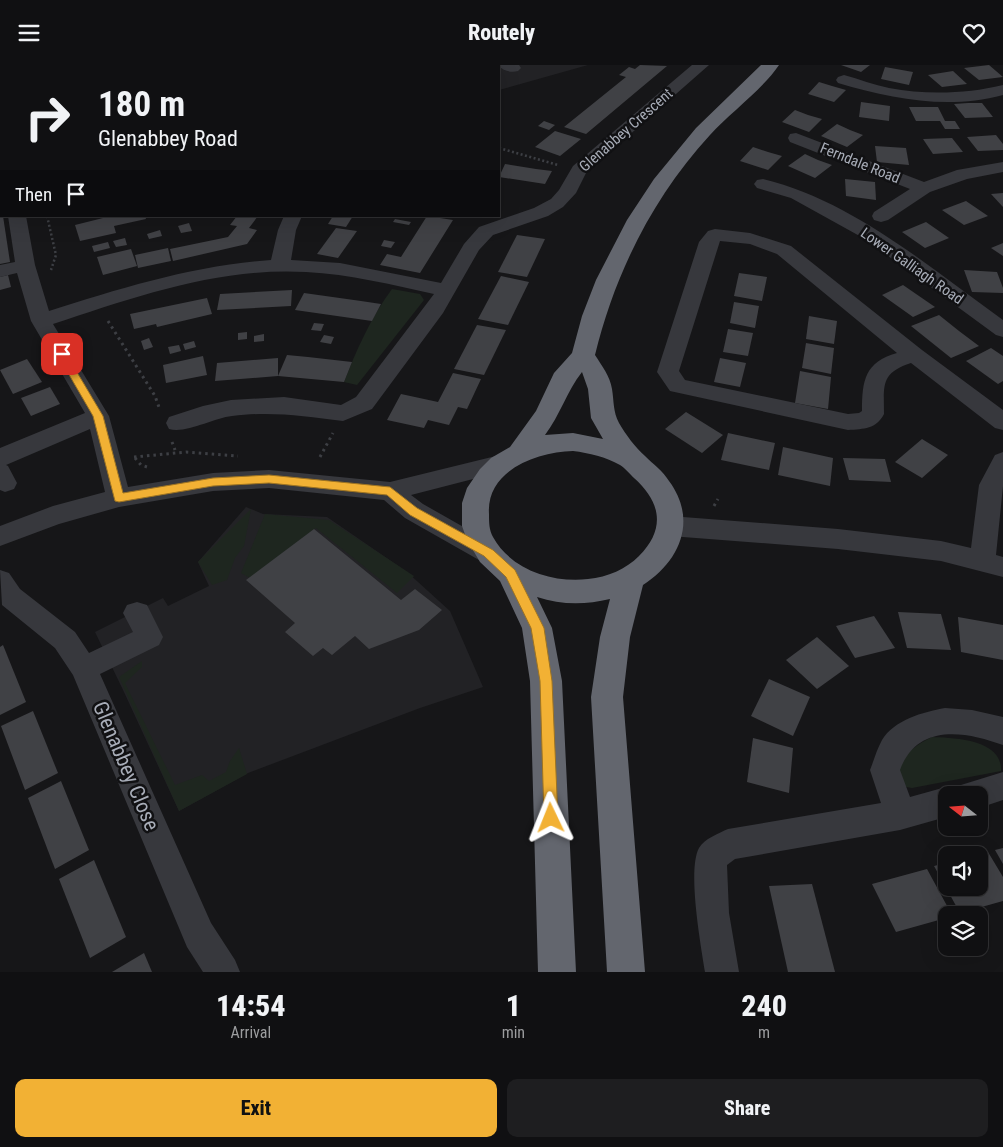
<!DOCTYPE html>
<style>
:root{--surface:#101012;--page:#1e1e20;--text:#f1f3f6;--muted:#9c9d9f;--line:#303032;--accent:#f2b134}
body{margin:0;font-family:"Roboto Condensed",sans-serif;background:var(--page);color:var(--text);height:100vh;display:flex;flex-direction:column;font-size:19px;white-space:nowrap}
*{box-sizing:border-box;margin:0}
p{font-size:16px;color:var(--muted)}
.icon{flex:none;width:28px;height:28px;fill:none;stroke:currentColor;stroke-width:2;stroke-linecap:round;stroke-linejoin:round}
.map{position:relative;height:907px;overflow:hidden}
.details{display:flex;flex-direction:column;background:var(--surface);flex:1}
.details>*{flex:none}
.guide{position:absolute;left:0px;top:0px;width:500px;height:152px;box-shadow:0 5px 20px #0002,0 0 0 1px var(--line);background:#101012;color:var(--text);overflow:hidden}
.needle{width:32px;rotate:287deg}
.fabs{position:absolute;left:938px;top:721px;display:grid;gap:10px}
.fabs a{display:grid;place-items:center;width:50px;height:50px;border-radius:10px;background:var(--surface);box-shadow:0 5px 20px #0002,0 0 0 1px var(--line);font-size:25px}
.pin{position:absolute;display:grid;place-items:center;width:42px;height:42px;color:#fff;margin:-21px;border-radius:10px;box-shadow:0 2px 8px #0006}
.me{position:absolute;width:55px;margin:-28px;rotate:358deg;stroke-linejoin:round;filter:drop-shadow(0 0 4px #0008)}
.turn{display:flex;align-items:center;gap:18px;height:105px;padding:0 15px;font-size:22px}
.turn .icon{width:65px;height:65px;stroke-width:2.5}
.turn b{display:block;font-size:35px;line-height:42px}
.then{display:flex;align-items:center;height:48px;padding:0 15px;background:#0003;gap:10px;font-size:19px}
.eta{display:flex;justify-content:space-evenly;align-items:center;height:85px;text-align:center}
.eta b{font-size:30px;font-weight:800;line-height:35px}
.action{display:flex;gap:10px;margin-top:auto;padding:10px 15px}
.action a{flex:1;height:58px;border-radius:10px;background:var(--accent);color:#111;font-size:20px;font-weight:800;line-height:58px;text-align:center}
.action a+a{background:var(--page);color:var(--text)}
header{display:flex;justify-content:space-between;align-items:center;height:65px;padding:0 15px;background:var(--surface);font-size:22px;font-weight:800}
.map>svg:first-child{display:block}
</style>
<header><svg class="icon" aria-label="menu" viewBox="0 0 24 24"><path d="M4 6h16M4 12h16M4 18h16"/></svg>Routely<svg class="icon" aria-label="heart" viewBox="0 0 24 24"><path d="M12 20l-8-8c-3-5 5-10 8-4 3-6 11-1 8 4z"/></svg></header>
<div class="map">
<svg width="1003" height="907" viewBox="0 0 1003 907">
<rect width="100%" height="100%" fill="#161618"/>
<g fill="#222225">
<polygon points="374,0 588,0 499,25 499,1"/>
<polygon points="246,442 263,449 327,452 407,507 450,546 483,622 420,643 248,708 179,746 124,627 95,567 163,533 168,541 209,521 198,497"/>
</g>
<g fill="#1e261f">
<path d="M392 224 420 229 424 235 357 320 344 317C356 286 371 252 392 224Z"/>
<polygon points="251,444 244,481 235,493 227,515 212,520 198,497"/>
<polygon points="265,449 329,455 414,511 397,528 316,463 250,513 241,508"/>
<polygon points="142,596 142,602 125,618 175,720 202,710 209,716 226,707 230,696 239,683 247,709 179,746 119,612"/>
<path d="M932 672C950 673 1003 673 1001 706L912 723 901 721C893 695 912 682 932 672Z"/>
</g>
<g fill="#404145">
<polygon points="640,0 667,1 586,69 564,62 626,12 619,10 629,2 635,4"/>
<polygon points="841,0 870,0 861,7"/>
<polygon points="989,0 1003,12 979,15 964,3"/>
<polygon points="885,2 913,7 909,20 881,14"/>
<polygon points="953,6 967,19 942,22 928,10"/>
<polygon points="819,17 832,21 846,25 834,37 808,29"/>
<polygon points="861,37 890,41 889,56 859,52"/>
<polygon points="968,38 982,38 993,52 965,53 954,39"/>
<polygon points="909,42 938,42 945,56 955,56 960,64 945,64 940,56 916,56"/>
<polygon points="795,45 808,50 822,54 809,67 782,57"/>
<polygon points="544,56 555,60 549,65 538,61"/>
<polygon points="837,59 850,65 863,70 847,82 821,71"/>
<polygon points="555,66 581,74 560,91 535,82"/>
<polygon points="996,70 1003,79 1003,85 978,86 967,72"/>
<polygon points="952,73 963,87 933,89 923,74"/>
<polygon points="875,81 906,83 909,100 877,97"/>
<polygon points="753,82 768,87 782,91 768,105 740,96"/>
<polygon points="805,89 818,95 832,100 815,113 788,101"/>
<polygon points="505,99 536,104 552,106 545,119 499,112"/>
<polygon points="845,114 875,117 876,135 846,131"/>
<polygon points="1003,128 1003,142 991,129"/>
<polygon points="966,136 988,151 964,160 942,145"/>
<polygon points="0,151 3,151 10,197 0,199"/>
<polygon points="111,151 145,151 146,154 114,161 116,168 80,176 75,160"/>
<polygon points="237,151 258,151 249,163 257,165 247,179 173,196 170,184 228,172 237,161 230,160"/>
<polygon points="333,151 353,151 346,162 328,159"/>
<polygon points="427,151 453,155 420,208 380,200 387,189 401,192"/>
<polygon points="395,154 411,157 409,160 393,157"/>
<polygon points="926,157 949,173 925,183 902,167"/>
<polygon points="189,158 192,166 181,168 178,161"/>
<polygon points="336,163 357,166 338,193 317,189"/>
<polygon points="160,165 162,171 149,174 147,169"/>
<polygon points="517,170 545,174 527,212 498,207"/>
<polygon points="125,173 127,180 116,182 113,176"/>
<polygon points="384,175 395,177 391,183 381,181"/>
<polygon points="108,177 110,183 94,187 92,181"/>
<polygon points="1003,178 1003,191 991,183"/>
<polygon points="168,183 171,196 138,203 135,190"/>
<polygon points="131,184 137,201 103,210 97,192"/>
<polygon points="964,205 997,207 1003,223 1003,228 972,227"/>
<polygon points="739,208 767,212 762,236 734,231"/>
<polygon points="8,210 11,222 0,225 0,212"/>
<polygon points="501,211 529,217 508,260 478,254"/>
<polygon points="903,220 935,242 913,252 882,230"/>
<polygon points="292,225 291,241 217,245 220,229"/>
<polygon points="304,228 361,236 381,239 372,256 295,245"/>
<polygon points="207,233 212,249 157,262 156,259 134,264 130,249"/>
<polygon points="734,237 759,241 755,263 730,258"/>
<polygon points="939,250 959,266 979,281 951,293 911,261"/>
<polygon points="809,251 837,256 834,279 806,274"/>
<polygon points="314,258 324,259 321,266 311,265"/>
<polygon points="477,260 506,265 484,310 454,304"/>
<polygon points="728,264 753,268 748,291 723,287"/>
<polygon points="247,267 247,274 238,275 238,268"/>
<polygon points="264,269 264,276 254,277 254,271"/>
<polygon points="324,270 334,272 331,279 320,277"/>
<polygon points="149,273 153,282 144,285 141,276"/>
<polygon points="194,276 196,282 185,285 183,279"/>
<polygon points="806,278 834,283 831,309 802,303"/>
<polygon points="179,280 181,286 170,289 168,282"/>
<polygon points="991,283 1003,291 1003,316 998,319 966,296"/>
<polygon points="287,290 308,292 352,297 344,317 278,311"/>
<polygon points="203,291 207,310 166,318 163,300"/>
<polygon points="278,293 278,311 215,316 217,298"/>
<polygon points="720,293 746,298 740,322 714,317"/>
<polygon points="27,294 42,317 13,329 0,305"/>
<polygon points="800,306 831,312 828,344 795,338"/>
<polygon points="453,308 481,314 467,344 458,342 449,360 428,355 424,363 387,355 401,329 438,337"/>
<polygon points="50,322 60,339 31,351 21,333"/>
<polygon points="686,347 723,370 702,388 665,364"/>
<polygon points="728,368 775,378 769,405 721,395"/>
<polygon points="922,374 948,390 922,413 895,397"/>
<polygon points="783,382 833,393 830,421 778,410"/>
<polygon points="843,393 885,394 891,417 849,415"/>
<polygon points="314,464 401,535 415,524 442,545 419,565 369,584 355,571 332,590 323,583 313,591 285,567 295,558 246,515"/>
<polygon points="898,547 941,549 951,585 907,583"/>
<polygon points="874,551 895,583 855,593 836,561"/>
<polygon points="958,552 1003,560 1003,595 961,587"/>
<polygon points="817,572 849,601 817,624 786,595"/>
<polygon points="3,580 26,637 0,650 0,582"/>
<polygon points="769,614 810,632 793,671 751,651"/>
<polygon points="33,646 58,708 25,725 1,661"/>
<polygon points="753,673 793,683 789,728 747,717"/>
<polygon points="61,716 89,785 55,804 28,733"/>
<polygon points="1003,783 1003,799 995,785"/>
<polygon points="988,787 1003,812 1003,836 960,848 934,801 946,798 946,822 979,822 979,789"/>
<polygon points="94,795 126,872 90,893 59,814"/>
<polygon points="927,804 952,850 946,850 946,853 896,867 872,819"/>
<polygon points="812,819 835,907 788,907 769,821"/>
<polygon points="144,888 152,907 112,907"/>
</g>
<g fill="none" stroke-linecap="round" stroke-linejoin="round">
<g stroke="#3d3f44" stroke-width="2.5" stroke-dasharray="2 2.5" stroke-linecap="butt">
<polyline points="223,0 229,1"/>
<polyline points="499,83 558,100"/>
<polyline points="47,151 56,190 51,205"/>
</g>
<g stroke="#3d3f44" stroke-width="3" stroke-dasharray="2.5 4" stroke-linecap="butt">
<polyline points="108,256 155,331 160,345"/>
<polyline points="172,377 175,385"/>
<polyline points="134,392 186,387 238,391"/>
<polyline points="320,392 333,368"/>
<polyline points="135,393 141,400 150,403"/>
<polyline points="714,441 718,434"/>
</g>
<g fill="#37383d" fill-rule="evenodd">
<polygon points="54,0 71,0 72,1 55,1"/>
<path d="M498 0H519L521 3 518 6C511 8 503 6 498 0Z"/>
<path d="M692 0H709L586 108 576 128 563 142 548 151 493 170 479 185 443 248 372 344 343 356C304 351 271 346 232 351 213 353 186 369 169 364L166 358 169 352 203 341 231 335 284 332 341 340 356 332 434 229C392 220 350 209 306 207 219 202 135 232 53 259L109 351 128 422 213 408 269 405 390 417 500 390 508 393 512 399 508 405 411 430 423 439 497 481 501 488 497 495 488 498 479 495 405 453 384 435 269 423 213 426 119 442 59 459 0 481V461L53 441 105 427 90 364 6 400 8 401 17 418 14 424 5 427 0 425V383L85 348 31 256 17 208 0 212V200L15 197 8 151H26L35 200 49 246C121 223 195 200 271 195L278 165 284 151H302L296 165 291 195 340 198 441 218 464 179 479 162 534 143 551 134 559 125 573 101Z"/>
<path d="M844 10C859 14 874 20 889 23 926 30 966 29 1003 20V30C947 45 893 34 838 18L836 15 838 12Z"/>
<polygon points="796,68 924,117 957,105 1003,97 1003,107 967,114 930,127 888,155 881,157 874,155 872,151 874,147 910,124 790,77 788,73 790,69"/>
<rect x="0" y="78" width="1" height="15"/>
<path d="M763 114C853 136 929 202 1003 255V272L996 270 865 174 791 133 757 123 754 119 757 115Z"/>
<rect x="0" y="122" width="1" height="10"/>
<path d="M715 164 750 168 791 181 922 285 1003 345V365L995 363 911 298C880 308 884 321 884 349 876 364 864 364 848 365L670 326 657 307 699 177 708 166ZM720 176 750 179 777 189 897 288C865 297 862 315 862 346L859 348 848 349 685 315 679 306Z"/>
<polygon points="1003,387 1003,421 996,490 1003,492 1003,512 941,496 838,484 670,471 661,468 657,461 661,454 670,451 838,464 941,476 971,483 979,420 995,390"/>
<polygon points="0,505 9,508 20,524 75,567 89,588 133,567 123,548 127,540 137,537 147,540 163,572 159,580 100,609 211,858 235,895 240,907 203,907 187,882 73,610 55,583 2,540"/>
<path d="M945 643 972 645 1003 652V680C965 666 917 658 900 705L910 732 946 722 958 728 961 720 1003 707V735L979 743V730H946V752L900 765 735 794 727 800 729 848 739 907H705C701 881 687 805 699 783 704 774 719 768 728 764L881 738 870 705C874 695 877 684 882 675 894 655 923 647 945 643Z"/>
</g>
<path fill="#63666e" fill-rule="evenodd" d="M761 0H779C763 24 730 48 710 70 653 132 615 208 595 290 602 301 610 311 612 324 614 336 613 347 619 358 626 370 635 382 645 391 653 399 663 406 669 416 698 455 680 496 643 520L630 572 623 632 645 907H607L591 632 600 572 610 534C585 540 561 540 537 532L552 563 562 616 576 907H538L530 616 522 563 500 516 480 497 467 475 462 461V438L467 423 480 404 491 393 510 382 536 346 554 308 572 288 582 251 596 215 627 155 654 114 696 63ZM582 307 588 324 591 353 603 374 573 368 545 370C560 350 567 326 582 307ZM573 386C589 388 606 392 620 400 625 403 630 409 634 413 661 437 666 464 639 491 626 504 608 512 588 514 553 518 511 505 493 472 489 465 489 457 489 449 486 405 537 387 573 386Z"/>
</g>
<polygon fill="#f2b134" stroke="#9d7322" points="62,286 65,287 103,351 123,428 213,413 269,410 390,422 417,443 493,485 515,505 544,563 552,616 558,753 556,758 551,760 546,758 544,753 540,616 531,563 506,512 484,491 410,450 387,430 269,418 213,421 119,437 115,436 93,351 57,289"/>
<g text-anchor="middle" stroke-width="5" stroke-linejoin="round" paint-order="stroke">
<g font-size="15" fill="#a8adb8" stroke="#111113">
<text transform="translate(626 65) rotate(-41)" y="5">Glenabbey Crescent</text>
<text transform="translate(860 98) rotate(22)" y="5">Ferndale Road</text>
<text transform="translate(912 201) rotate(35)" y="5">Lower Galliagh Road</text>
</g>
<g font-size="21" fill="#a8adb8" stroke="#111113">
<text transform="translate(126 701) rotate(67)" y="7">Glenabbey Close</text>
</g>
</g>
</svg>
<div class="fabs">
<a><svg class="needle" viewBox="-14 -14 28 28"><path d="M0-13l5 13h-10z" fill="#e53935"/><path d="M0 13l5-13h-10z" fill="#9c9d9f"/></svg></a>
<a><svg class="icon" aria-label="sound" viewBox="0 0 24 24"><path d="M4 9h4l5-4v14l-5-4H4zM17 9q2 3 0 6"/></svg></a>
<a><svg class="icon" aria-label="layers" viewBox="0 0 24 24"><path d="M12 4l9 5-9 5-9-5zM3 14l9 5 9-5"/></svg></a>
</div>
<div class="pin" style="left:62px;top:289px;background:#d93025"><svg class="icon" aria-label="arrive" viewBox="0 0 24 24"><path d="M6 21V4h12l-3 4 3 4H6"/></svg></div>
<svg class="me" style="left:551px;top:753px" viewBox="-20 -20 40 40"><path d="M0-17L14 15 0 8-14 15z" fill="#f2b134" stroke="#fff" stroke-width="4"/></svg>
<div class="guide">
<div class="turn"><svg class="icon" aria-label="right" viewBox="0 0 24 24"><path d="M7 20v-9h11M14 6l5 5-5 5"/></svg><div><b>180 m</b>Glenabbey Road</div></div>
<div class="then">Then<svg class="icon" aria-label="arrive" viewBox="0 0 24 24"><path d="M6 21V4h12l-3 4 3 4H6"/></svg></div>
</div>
</div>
<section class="details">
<div class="eta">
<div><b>14:54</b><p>Arrival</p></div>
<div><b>1</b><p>min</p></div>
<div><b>240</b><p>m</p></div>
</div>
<div class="action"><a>Exit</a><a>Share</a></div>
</section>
